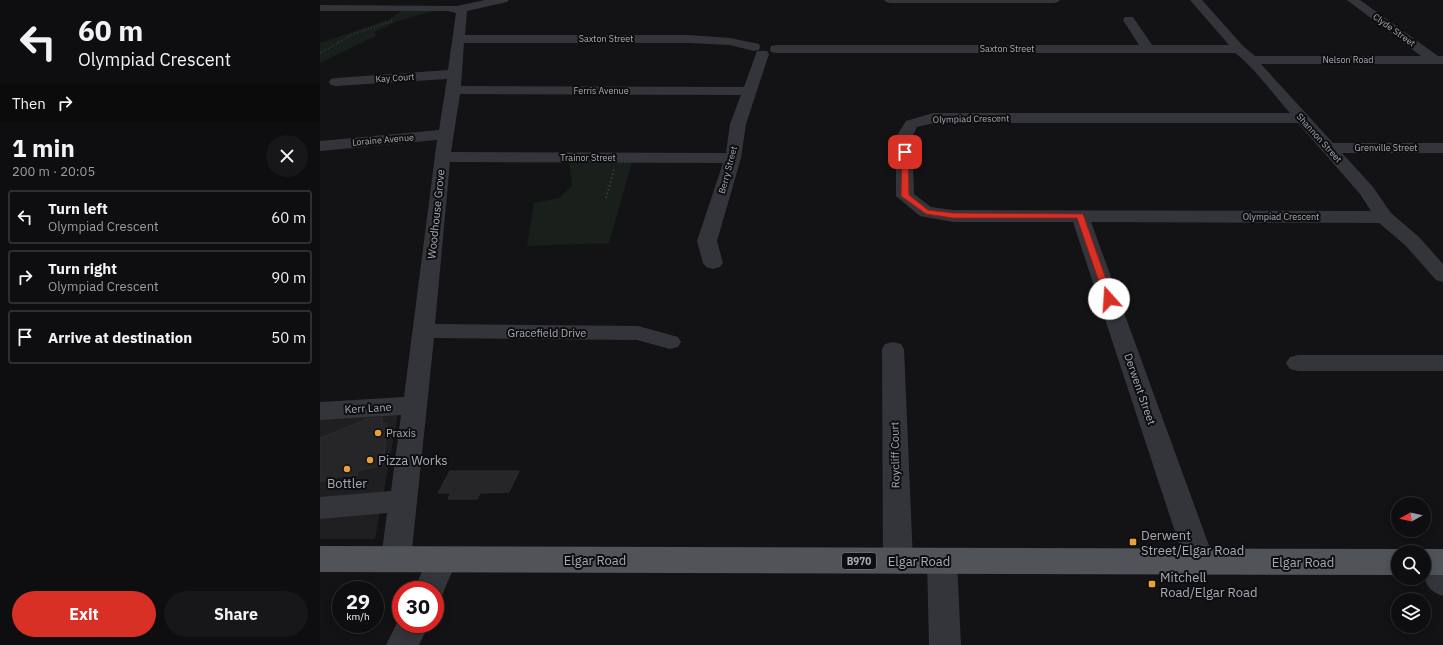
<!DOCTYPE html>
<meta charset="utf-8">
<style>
:root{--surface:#0e0e10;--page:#171719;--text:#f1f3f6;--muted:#9b9c9f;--line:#2e2e30;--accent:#d93025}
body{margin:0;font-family:"IBM Plex Sans",sans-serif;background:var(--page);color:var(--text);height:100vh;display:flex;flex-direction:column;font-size:15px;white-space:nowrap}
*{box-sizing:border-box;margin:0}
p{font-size:13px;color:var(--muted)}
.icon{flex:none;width:22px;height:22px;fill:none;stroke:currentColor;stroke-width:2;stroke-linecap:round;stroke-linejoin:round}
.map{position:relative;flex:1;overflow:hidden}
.details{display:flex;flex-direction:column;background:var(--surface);width:320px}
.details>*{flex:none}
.hud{background:#0e0e10;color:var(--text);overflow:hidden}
.needle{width:26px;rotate:262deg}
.tools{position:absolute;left:1071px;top:497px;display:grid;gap:8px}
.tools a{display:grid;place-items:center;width:40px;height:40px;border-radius:50%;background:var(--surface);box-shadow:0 2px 10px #0003,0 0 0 1px var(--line);font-size:20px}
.speed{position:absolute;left:12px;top:581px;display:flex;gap:8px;font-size:20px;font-weight:700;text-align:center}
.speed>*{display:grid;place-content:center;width:52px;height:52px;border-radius:50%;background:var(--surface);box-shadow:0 2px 10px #0003,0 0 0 1px var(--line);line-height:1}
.speed small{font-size:10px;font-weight:400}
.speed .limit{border:6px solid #d22;background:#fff;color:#111}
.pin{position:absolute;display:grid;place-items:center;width:34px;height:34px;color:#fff;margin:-17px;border-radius:8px;box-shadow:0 2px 6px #0006}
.me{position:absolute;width:44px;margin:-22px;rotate:341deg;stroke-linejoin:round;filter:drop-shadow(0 0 3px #0008)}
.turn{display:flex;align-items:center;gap:14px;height:84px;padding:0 12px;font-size:18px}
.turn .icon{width:52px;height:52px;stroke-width:2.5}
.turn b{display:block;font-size:28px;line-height:34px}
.then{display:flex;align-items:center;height:38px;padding:0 12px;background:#0003;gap:8px;font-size:15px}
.round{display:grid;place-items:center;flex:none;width:42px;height:42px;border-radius:21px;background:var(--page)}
.overview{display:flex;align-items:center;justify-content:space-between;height:68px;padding:0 12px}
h1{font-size:24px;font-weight:800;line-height:30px}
.action{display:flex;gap:8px;margin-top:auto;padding:8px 12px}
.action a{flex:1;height:46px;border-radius:24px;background:var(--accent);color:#fff;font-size:16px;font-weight:800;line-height:46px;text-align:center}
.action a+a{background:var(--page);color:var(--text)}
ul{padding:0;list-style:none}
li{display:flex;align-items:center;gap:12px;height:54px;margin:0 8px 6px;padding:0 4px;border:2px solid var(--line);border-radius:4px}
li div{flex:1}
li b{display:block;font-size:15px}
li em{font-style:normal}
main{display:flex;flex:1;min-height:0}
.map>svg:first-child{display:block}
</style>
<main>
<section class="details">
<div class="hud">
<div class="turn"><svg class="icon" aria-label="left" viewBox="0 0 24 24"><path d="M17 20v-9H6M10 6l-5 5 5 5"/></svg><div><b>60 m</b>Olympiad Crescent</div></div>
<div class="then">Then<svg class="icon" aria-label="right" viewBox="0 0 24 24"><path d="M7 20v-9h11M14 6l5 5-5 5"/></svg></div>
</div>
<div class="overview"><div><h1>1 min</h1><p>200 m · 20:05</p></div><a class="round"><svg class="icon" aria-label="close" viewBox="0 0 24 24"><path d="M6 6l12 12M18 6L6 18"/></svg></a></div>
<ul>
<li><svg class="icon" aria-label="left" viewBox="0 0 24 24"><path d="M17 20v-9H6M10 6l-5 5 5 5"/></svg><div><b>Turn left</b><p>Olympiad Crescent</p></div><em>60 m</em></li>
<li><svg class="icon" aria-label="right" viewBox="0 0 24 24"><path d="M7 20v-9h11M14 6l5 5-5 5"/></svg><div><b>Turn right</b><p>Olympiad Crescent</p></div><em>90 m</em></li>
<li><svg class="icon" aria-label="arrive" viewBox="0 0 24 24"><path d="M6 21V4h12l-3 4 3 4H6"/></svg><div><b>Arrive at destination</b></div><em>50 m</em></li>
</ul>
<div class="action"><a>Exit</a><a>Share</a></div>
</section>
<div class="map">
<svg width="1123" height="645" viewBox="0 0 1123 645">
<rect width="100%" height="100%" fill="#131315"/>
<polygon fill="#1f1f22" points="78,414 55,539 0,539 0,419"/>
<g fill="#191f1a">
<polygon points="84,9 114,11 78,21 55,32 56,36 0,63 0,43 68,20"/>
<polygon points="312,162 289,243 207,246 214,203 239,198 252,186 249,163"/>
</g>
<g fill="#262629" stroke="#2d2d31">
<polygon points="63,418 62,424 67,423 63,465 37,471 37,475 21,476 0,482 0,438 45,420 45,419"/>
<polygon points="130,471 199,471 189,492 160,493 157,499 128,499 131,493 118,493"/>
</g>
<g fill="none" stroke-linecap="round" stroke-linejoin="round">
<polyline stroke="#3a3c40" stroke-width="1.5" stroke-dasharray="1 2" stroke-linecap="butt" points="0,53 34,34 72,21"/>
<polyline stroke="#3a3c40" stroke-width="2" stroke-dasharray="1.5 2.5" stroke-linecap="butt" points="286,198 294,170"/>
<g fill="#34353a" fill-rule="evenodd">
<path d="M165 0H189L187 2 147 11 145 35H369L410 38 439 44 440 47 439 50 434 51 410 45 369 43H144L141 86 424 87 437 51H447L449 54 426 124 421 158 397 241 403 263 400 267 393 269 386 267 383 263 377 241 403 163 130 162 115 324 318 326 358 337 361 342 358 347 350 349 317 340 114 338 91 559 87 568 76 572 65 568 61 559 67 513 0 519V497L71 491 81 415 0 420V402L84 397 117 140 0 151V141L119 130 127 79 16 86 11 85 9 82 11 79 16 78 128 70 136 13 128 11H0V5L137 6ZM140 94 421 95 410 124 406 153 131 152Z"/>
<polygon points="564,0 740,0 738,2 734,3 570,3 566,2"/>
<path d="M870 0H882L923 46 935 56H1101L1027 0H1040L1118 56H1123V64H941L1013 143H1123V153H1022L1053 187 1071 213 1099 237 1123 264V282L1116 280 1085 245 1059 223 771 222 895 562 891 571 880 575 869 571 865 562 753 222H633L600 216 576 196V137L586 121 613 113H970C952 93 936 69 915 53H456L451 52 450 49 451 46 456 45H819L803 20 805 17H813L832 45H909ZM614 123H978L1040 194 1051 211 633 210 611 207 594 194 592 137 597 127Z"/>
<polygon points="573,342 581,344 584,349 593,561 589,570 578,574 567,570 563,561 562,349 565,344"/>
<polygon points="978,355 1123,355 1123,371 978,371 970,369 966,363 970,357"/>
<polygon points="122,547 133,551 137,560 120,600 115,601 115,590 94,590 111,551"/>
<polygon points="622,548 633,552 637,561 641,645 609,645 607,561 611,552"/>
<path d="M1110 549 1121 553 1123 557V596C1100 588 1104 573 1104 552H1102Z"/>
<polygon points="81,615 81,624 109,624 99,645 66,645"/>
</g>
<g fill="#505358" fill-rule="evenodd">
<polygon points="0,546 1078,549 1086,552 1078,552 1078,575 0,572"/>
<polygon points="1104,549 1123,549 1123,575 1104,575 1104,552 1096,552"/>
</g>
</g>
<polygon fill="#d93025" stroke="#8d1f18" points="582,150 588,152 589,195 608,210 633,213 763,214 793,299 792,301 789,302 785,299 757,218 633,218 606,214 581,196"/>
<g fill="#eaa236" stroke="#0e0e10" stroke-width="1.5">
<circle cx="58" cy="433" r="4"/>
<circle cx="50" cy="460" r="4"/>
<circle cx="27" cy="469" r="4"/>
<rect x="809" y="538" width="8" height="8" rx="2"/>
<rect x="828" y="580" width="8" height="8" rx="2"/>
</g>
<g text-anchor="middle" stroke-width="4" stroke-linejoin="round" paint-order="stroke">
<g font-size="9" fill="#a5abb5" stroke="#0e0e10">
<text transform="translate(1074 30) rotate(36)" y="3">Clyde Street</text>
<text x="286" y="42">Saxton Street</text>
<text x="687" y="52">Saxton Street</text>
<text x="1028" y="63">Nelson Road</text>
<text transform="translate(75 78) rotate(-4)" y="3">Kay Court</text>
<text x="281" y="94">Ferris Avenue</text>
<text transform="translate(651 119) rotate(-1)" y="3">Olympiad Crescent</text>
<text transform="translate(999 138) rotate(48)" y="3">Shannon Street</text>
<text transform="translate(63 140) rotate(-5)" y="3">Loraine Avenue</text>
<text x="1066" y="151">Grenville Street</text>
<text x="268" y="161">Trainor Street</text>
<text transform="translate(408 170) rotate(-75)" y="3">Berry Street</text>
<text x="961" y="220">Olympiad Crescent</text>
</g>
<rect fill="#0e0e10" stroke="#787c84" stroke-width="1" x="522" y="553" width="34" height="16" rx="3"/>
<g font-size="10" font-weight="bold" fill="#a5abb5">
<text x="539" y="565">B970</text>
</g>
<g font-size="11" fill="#a5abb5" stroke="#0e0e10">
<text transform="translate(116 214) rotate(-84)" y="4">Woodhouse Grove</text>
<text x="227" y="337">Gracefield Drive</text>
<text transform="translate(820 389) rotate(71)" y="4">Derwent Street</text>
<text transform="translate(48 408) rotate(-3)" y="4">Kerr Lane</text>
<text transform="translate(575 455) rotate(-91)" y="4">Roycliff Court</text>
</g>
<g font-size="11" fill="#a5abb5" stroke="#0e0e10" text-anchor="start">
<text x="66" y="437">Praxis</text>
</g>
<g font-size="13" fill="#a5abb5" stroke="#0e0e10" text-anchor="start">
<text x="58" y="465">Pizza Works</text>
<text x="27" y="488" text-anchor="middle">Bottler</text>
<text x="821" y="540">Derwent<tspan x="821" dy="15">Street/Elgar Road</tspan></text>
<text x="840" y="582">Mitchell<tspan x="840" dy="15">Road/Elgar Road</tspan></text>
</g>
<g font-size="13" fill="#a5abb5" stroke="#0e0e10">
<text x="275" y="565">Elgar Road</text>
<text x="599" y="566">Elgar Road</text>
<text x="983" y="567">Elgar Road</text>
</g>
</g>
</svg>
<div class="tools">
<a><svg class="needle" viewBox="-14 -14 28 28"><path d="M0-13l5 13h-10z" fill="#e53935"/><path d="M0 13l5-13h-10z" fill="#9b9c9f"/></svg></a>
<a><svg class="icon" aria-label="search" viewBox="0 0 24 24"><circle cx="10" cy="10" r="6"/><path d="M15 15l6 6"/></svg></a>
<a><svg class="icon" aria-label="layers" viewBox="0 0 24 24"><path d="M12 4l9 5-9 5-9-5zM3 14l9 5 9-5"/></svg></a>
</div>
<div class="speed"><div>29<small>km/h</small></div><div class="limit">30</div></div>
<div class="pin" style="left:585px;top:152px;background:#d93025"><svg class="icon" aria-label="arrive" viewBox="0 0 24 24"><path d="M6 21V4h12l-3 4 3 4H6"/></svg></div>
<svg class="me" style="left:789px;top:299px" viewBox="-20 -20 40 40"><circle r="19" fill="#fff"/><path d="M0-13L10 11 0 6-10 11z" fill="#d93025"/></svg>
</div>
</main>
